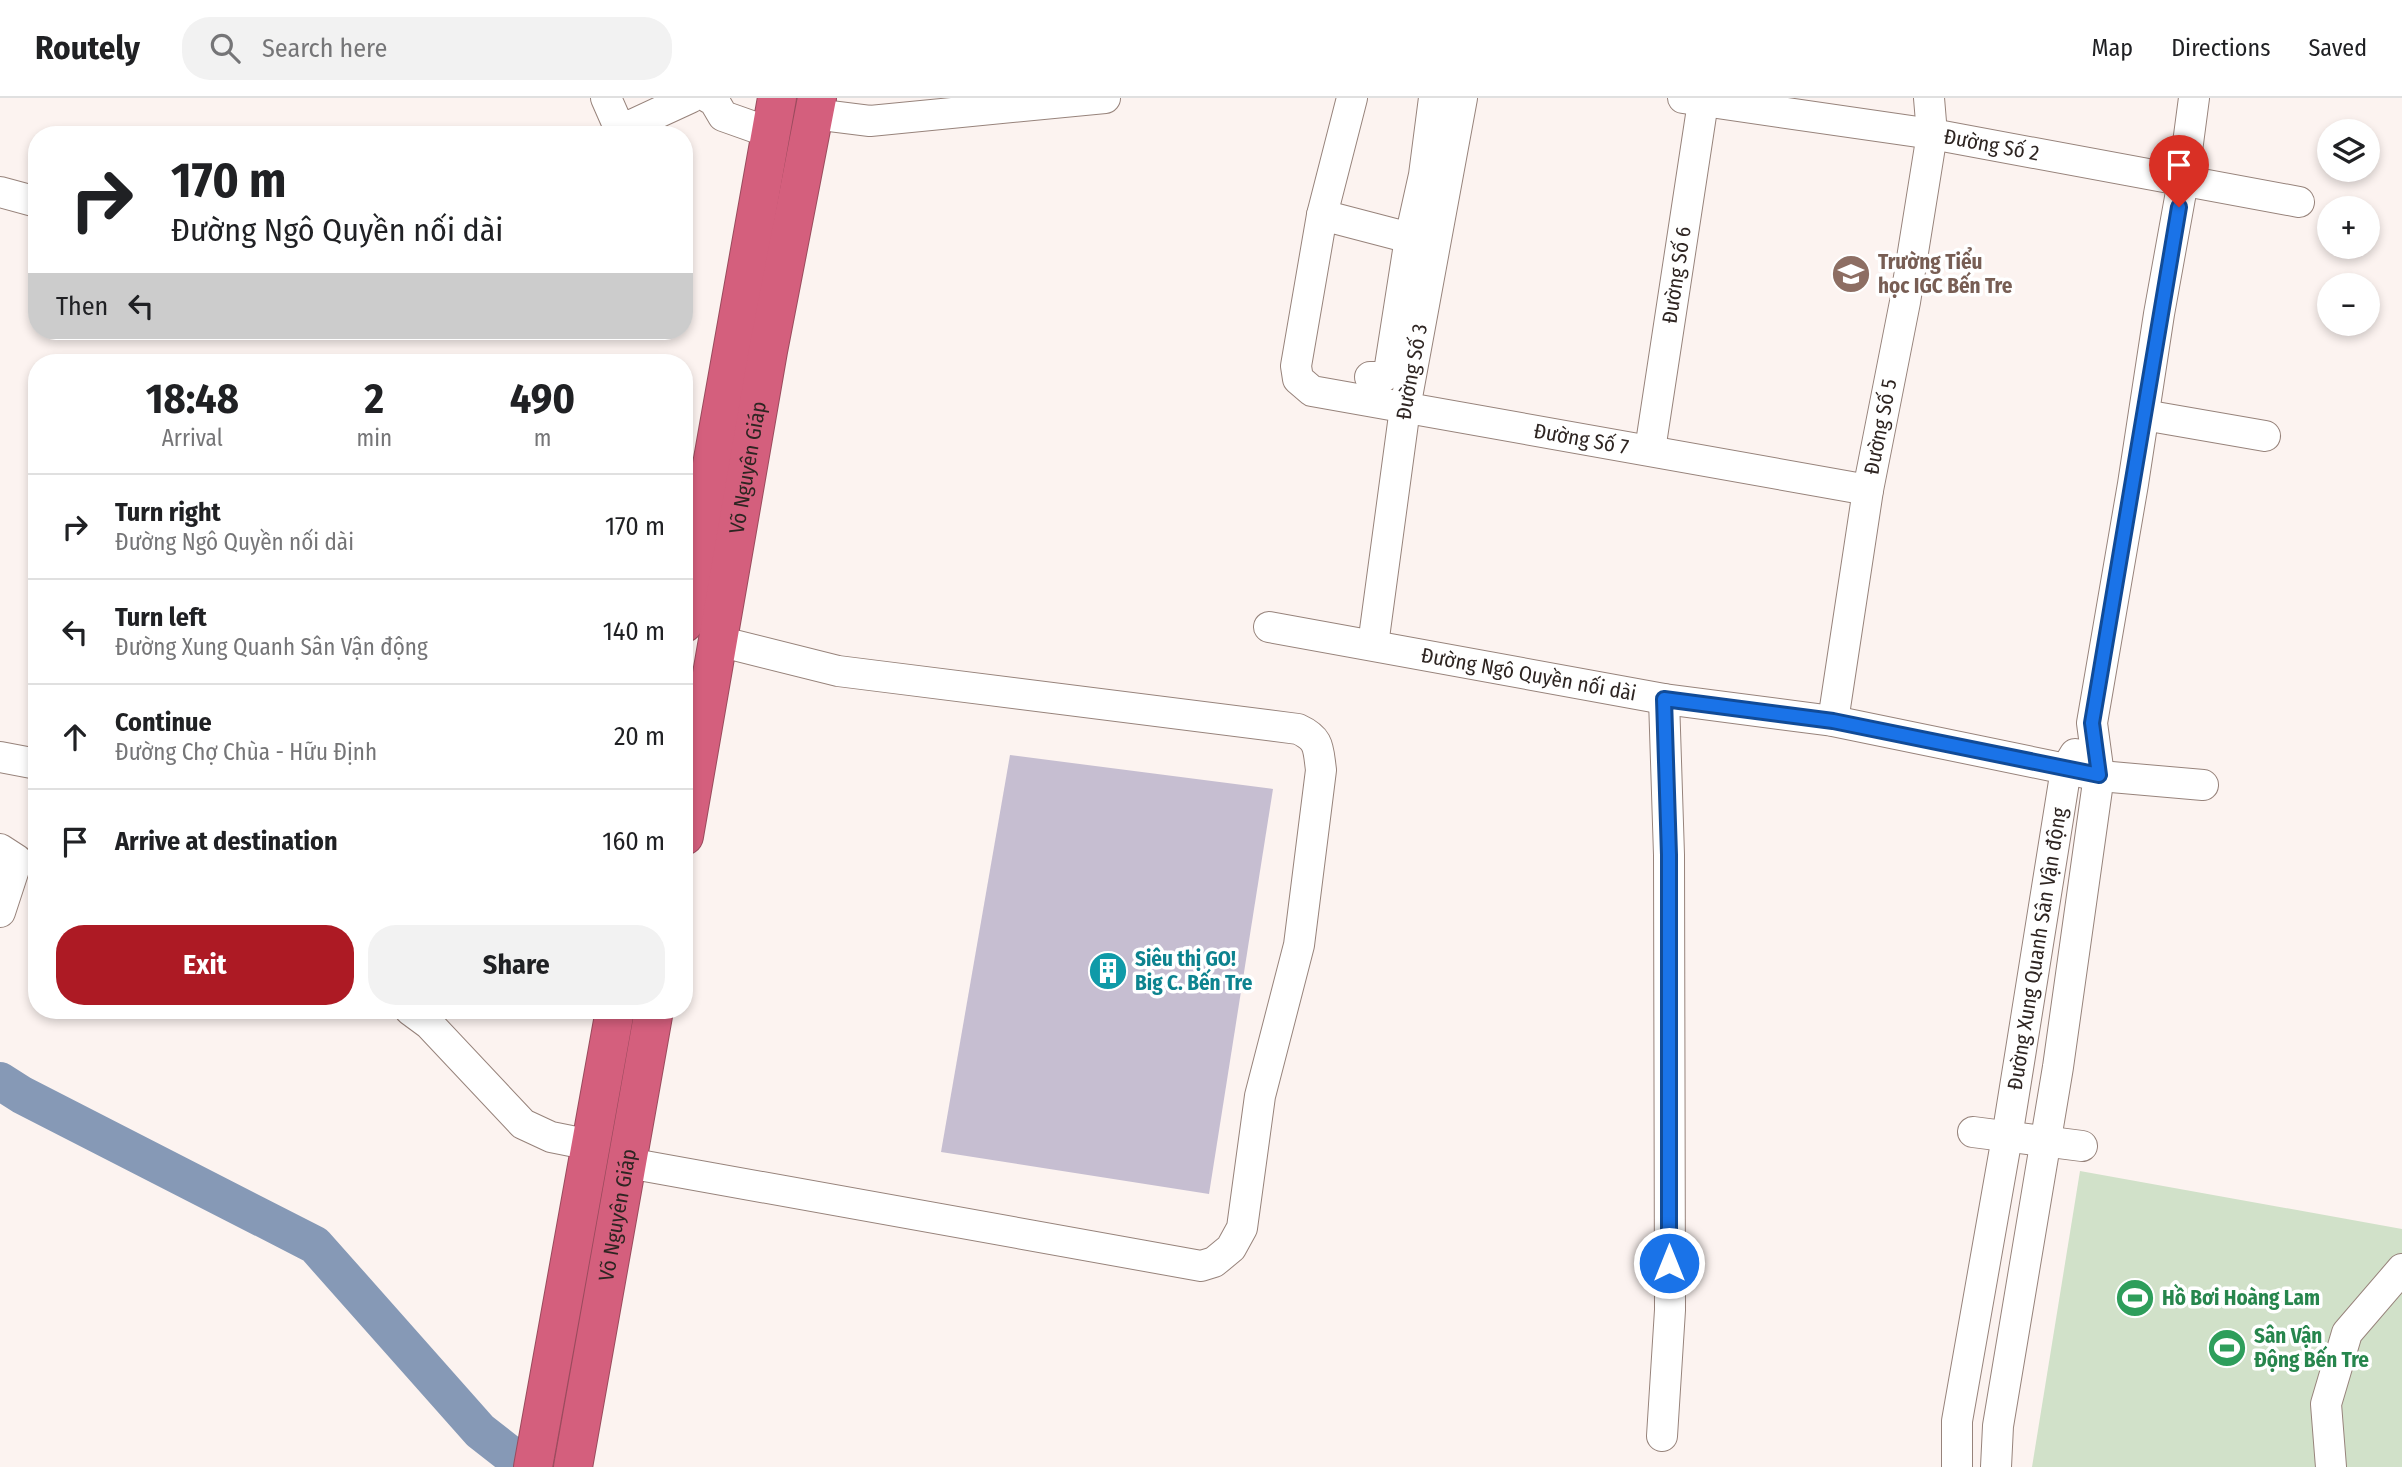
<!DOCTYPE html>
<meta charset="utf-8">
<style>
:root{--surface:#fff;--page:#f2f2f2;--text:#202124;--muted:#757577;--line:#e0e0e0;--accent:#ad1a24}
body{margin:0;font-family:"Fira Sans Condensed",sans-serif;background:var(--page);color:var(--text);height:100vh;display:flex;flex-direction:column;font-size:26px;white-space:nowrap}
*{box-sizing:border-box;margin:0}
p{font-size:23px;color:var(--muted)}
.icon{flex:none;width:38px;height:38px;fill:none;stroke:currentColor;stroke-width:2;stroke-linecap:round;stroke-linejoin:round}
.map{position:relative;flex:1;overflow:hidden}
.side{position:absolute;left:28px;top:256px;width:665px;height:665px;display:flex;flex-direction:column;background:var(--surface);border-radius:28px;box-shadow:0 4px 10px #0003}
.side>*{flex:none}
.top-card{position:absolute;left:28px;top:28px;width:665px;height:214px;border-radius:28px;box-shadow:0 4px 10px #0003;background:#fff;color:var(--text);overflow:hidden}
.fabs{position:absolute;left:2317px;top:21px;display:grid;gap:14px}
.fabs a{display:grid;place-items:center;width:63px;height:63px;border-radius:50%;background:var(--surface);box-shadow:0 4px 10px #0003;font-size:35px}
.pin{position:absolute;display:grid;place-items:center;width:60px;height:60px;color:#fff;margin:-72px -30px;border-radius:50% 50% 50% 0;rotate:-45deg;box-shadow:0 0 7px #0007}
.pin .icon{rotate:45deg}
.me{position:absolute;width:77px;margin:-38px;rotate:0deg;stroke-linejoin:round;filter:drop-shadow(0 0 5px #0008)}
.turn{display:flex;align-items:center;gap:24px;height:147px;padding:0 28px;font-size:32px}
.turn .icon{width:91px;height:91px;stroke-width:2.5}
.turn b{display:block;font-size:49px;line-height:60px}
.then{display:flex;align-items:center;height:66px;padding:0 28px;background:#0003;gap:14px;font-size:26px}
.eta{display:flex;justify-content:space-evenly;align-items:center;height:119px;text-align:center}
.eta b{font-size:42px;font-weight:700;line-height:49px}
.cta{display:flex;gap:14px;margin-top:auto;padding:14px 28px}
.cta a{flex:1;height:80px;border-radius:28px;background:var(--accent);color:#fff;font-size:28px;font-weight:700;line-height:80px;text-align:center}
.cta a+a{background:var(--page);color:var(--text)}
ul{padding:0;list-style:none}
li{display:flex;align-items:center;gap:21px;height:105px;padding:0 28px;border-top:2px solid var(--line)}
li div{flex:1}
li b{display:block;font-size:26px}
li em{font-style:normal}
header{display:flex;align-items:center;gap:42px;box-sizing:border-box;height:98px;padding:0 35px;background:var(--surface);border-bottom:2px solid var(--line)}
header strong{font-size:33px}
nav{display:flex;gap:38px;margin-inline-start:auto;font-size:24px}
.search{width:490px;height:63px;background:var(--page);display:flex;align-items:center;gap:18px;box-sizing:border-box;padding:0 24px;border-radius:28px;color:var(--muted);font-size:26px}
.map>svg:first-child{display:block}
</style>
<header>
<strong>Routely</strong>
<div class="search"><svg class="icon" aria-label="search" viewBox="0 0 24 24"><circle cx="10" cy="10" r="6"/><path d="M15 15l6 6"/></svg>Search here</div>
<nav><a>Map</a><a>Directions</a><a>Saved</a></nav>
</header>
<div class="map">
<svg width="2402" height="1369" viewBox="0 0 2402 1369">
<rect width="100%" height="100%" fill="#fcf3f0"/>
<polygon fill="#d1e1c9" points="2080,1073 2402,1131 2402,1369 2032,1369"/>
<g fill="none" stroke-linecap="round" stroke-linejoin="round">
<polyline stroke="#8699b6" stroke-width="38" points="0,983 22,997 315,1147 480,1333 526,1369"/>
</g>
<polygon fill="#c6bed1" points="1010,657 1273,691 1209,1096 941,1054"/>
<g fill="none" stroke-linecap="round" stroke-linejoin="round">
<g stroke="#97837b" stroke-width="32">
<g id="minor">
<polyline points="606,0 617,25 625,30 690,0"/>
<polyline points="709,0 713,1 723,18 771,35"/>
<path id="s1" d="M1352 0 1322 117 1296 268 1298 281 1312 293 1868 392"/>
<path id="s2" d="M1683 0 1932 36 2299 104"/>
<polyline points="814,16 870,23 1105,0"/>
<polyline points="0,94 37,104"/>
<polyline points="1322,117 1410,140 1424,77 1434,0"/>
<polyline points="1370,279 1383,279 1389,274 1410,140"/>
<polyline points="2144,317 2265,338"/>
<path id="s3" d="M1650 352 1703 4"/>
<path id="s4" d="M1269 529 1664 601 1833 623 2100 678 2203 687"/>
<path id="s5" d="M1373 547 1405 310 1462 0"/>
<path id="s6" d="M1833 623 1868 392 1905 204 1932 36 1929 0"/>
<polyline points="0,659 37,666"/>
<polyline points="0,751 17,762 0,814"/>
<polyline points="410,912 429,926 523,1026 551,1039 591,1047"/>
<polyline points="1973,1034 2082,1048"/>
<path d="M628 1065 1201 1168 1214 1164 1231 1150 1242 1130 1260 998 1299 847 1321 672C1318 650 1320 641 1298 631L838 573 718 543"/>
<polyline points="1662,1338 1670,1212 1669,757 1664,601"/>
<path id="s7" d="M1957 1369V1323L2007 1039 2066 671 2075 656"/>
<polyline points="1996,1369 1998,1328 2058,969 2099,677 2092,625 2133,386 2159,216 2183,83 2194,0"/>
<polyline points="2331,1369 2326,1306 2347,1235 2402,1171"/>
</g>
</g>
<g stroke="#9a4b5d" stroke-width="40">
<g id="highway">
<polyline points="684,525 777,0"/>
<path id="s8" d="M684 738 768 253 817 0"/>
<polyline points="533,1369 615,912"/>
<path id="s9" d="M573 1369 654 912"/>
</g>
</g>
<use href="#minor" stroke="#fff" stroke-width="30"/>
<use href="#highway" stroke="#d45f7d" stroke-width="38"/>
</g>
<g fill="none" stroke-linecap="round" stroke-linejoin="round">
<g stroke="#114b97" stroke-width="18">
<polyline id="route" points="1669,1165 1669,757 1664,601 1833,623 2099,677 2092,625 2179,109"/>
</g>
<use href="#route" stroke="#1a73e8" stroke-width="12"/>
</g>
<defs>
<g id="school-disc" transform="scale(2.0125)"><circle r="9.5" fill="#8d6e63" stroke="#fff"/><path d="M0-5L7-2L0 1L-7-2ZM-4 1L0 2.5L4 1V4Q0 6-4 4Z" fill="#fff"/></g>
<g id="building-disc" transform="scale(2.0125)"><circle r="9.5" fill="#0f9aa8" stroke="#fff"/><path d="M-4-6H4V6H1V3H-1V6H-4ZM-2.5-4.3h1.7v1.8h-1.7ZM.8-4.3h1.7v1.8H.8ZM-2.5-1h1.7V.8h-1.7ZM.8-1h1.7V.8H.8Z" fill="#fff"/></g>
<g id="stadium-disc" transform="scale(2.0125)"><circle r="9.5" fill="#2e9e5b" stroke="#fff"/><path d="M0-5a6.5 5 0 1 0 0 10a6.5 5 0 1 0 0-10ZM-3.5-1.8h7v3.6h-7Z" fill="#fff"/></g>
</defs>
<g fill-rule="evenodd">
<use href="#school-disc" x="1851" y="176"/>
<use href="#building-disc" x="1108" y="873"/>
<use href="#stadium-disc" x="2135" y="1200"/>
<use href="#stadium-disc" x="2227" y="1250"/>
</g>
<g text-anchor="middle" stroke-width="7" stroke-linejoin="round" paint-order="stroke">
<g font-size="21" fill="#2e2522" stroke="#fff">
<text dy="7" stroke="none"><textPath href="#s2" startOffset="312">Đường Số 2</textPath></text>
<text dy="7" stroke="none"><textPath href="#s3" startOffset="177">Đường Số 6</textPath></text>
<text dy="7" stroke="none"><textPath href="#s5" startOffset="276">Đường Số 3</textPath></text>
<text dy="7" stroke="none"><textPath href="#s6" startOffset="298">Đường Số 5</textPath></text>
<text dy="7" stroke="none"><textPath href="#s1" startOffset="579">Đường Số 7</textPath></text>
<text dy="7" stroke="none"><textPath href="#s8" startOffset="374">Võ Nguyên Giáp</textPath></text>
<text dy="7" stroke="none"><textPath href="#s4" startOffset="264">Đường Ngô Quyền nối dài</textPath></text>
<text dy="7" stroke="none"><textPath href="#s7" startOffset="525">Đường Xung Quanh Sân Vận động</textPath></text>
<text dy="7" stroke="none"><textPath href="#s9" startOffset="256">Võ Nguyên Giáp</textPath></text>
</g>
<g font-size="21" font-weight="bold" fill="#785e54" stroke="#fff" text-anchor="start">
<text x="1878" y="171">Trường Tiểu<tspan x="1878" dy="24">học IGC Bến Tre</tspan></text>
</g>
<g font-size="21" font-weight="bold" fill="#0d838f" stroke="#fff" text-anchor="start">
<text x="1135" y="868">Siêu thị GO!<tspan x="1135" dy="24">Big C. Bến Tre</tspan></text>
</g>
<g font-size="21" font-weight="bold" fill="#27864d" stroke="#fff" text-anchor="start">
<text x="2162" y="1207">Hồ Bơi Hoàng Lam</text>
<text x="2254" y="1245">Sân Vận<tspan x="2254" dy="24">Động Bến Tre</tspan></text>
</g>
</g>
</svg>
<div class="fabs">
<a><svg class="icon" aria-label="layers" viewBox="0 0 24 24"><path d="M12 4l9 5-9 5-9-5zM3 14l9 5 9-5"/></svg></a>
<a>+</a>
<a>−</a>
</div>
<div class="pin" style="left:2179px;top:109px;background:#d93025"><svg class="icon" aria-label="arrive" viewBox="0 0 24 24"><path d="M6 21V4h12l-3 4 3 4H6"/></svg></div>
<svg class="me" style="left:1669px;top:1165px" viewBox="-20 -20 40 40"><circle r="17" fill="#1a73e8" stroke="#fff" stroke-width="3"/><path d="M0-11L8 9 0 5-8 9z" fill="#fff"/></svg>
<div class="top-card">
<div class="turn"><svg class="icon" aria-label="right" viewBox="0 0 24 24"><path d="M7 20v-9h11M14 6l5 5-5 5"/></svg><div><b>170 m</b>Đường Ngô Quyền nối dài</div></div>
<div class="then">Then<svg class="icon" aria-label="left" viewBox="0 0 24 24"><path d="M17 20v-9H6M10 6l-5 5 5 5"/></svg></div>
</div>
<section class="side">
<div class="eta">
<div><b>18:48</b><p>Arrival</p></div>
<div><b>2</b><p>min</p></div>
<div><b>490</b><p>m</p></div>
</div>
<ul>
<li><svg class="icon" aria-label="right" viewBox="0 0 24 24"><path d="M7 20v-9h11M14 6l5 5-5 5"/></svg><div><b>Turn right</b><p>Đường Ngô Quyền nối dài</p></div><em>170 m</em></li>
<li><svg class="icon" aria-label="left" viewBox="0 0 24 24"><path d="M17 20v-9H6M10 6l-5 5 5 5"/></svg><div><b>Turn left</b><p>Đường Xung Quanh Sân Vận động</p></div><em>140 m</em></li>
<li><svg class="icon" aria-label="ahead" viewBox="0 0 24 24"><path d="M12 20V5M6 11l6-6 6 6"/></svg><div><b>Continue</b><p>Đường Chợ Chùa - Hữu Định</p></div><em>20 m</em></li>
<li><svg class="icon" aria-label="arrive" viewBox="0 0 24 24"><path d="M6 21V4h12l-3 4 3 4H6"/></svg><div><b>Arrive at destination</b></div><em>160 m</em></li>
</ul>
<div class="cta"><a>Exit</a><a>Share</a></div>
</section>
</div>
